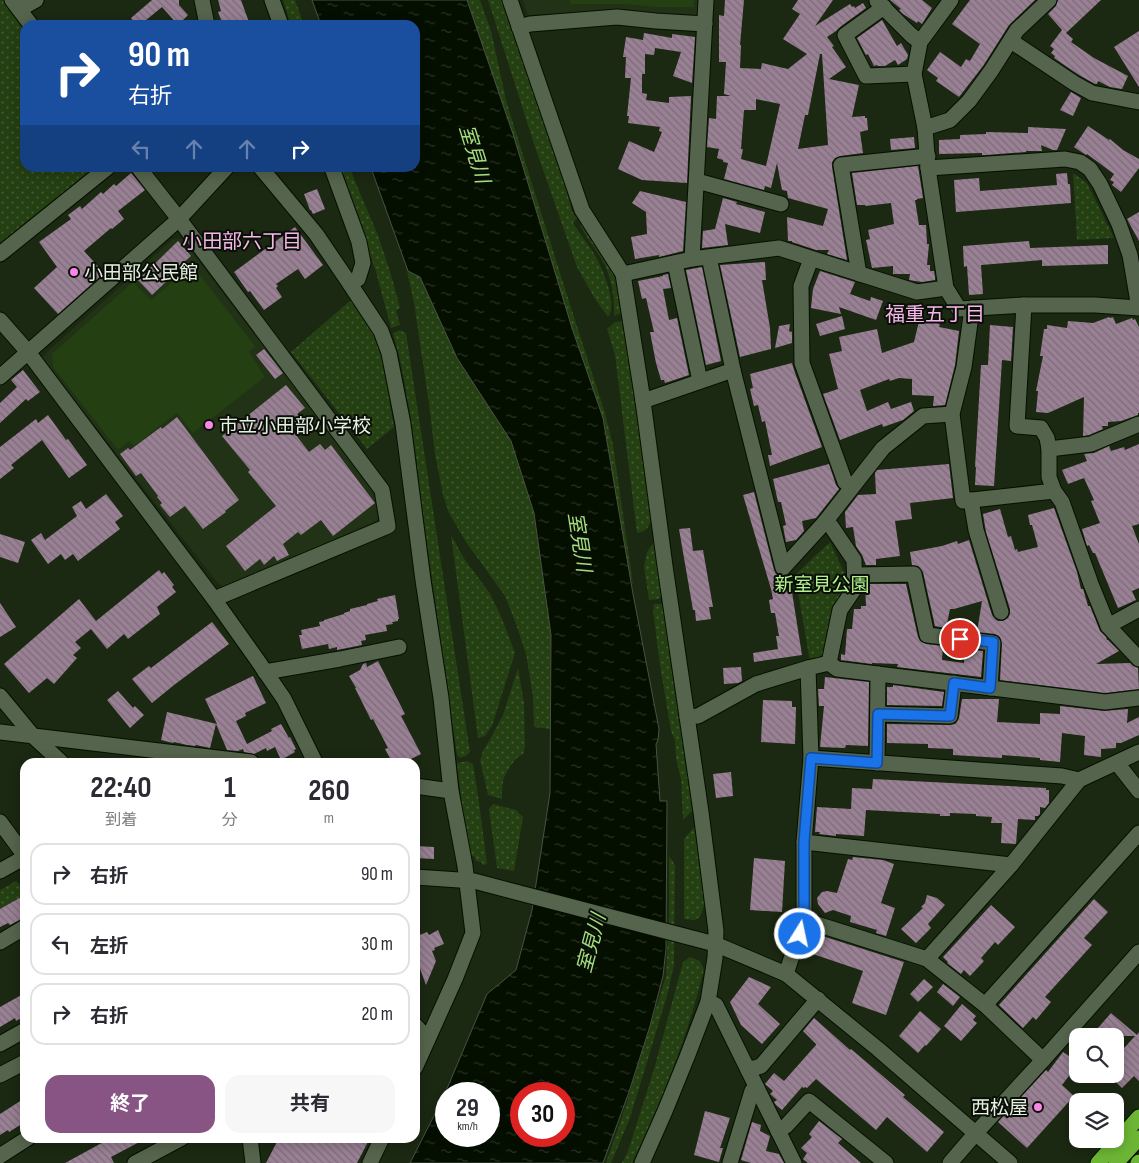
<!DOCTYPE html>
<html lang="ja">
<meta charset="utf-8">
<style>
:root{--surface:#fff;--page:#f7f7f7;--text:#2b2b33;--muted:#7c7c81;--line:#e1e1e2;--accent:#885484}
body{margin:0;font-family:"Sofia Sans Condensed","Noto Sans JP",sans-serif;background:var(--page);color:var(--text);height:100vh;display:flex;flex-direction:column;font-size:19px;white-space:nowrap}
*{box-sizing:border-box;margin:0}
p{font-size:16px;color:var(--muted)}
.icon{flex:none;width:28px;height:28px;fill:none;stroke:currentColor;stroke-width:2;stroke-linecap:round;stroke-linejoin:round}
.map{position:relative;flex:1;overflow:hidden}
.drawer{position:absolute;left:20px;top:758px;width:400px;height:385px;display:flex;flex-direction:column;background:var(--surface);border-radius:15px;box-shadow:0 2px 12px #0003}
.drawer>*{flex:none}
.guide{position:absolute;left:20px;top:20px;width:400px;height:152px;border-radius:15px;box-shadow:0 2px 12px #0003;background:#1a4fa0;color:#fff;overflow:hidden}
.controls{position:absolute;left:1069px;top:1028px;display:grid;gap:10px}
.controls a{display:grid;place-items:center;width:55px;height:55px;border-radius:10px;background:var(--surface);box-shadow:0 2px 12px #0003;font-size:25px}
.speed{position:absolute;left:435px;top:1082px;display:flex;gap:10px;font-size:25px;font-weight:700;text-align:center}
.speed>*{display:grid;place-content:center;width:65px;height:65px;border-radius:50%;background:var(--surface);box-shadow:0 2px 12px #0003;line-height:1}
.speed small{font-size:12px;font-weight:400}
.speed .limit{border:8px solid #d22;background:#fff;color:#111}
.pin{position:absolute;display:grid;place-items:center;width:42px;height:42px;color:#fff;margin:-21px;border:2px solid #fff;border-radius:50%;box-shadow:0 1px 5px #0007}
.me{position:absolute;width:55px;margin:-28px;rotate:10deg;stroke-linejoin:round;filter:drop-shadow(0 0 4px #0008)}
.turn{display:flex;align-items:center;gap:18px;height:105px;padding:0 25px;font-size:22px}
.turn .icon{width:65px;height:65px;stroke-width:2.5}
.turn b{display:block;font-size:35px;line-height:42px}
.lanes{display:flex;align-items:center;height:48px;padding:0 25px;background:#0003;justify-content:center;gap:25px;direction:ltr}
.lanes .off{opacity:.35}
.eta{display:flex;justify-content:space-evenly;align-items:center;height:85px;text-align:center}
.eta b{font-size:30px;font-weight:700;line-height:35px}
.action{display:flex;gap:10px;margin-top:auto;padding:10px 25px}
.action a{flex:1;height:58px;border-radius:15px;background:var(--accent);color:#fff;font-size:20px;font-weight:700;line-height:58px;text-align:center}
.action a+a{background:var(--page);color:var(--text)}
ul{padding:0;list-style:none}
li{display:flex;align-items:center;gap:15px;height:62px;margin:0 10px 8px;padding:0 15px;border:2px solid var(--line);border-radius:15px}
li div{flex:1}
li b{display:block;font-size:19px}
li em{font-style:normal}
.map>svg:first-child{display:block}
</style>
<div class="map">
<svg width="1139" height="1163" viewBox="0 0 1139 1163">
<defs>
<pattern id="green-dots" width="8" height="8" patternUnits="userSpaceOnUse" patternTransform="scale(1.25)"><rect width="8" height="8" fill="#243f11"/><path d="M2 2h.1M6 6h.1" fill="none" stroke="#445b33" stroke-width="1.8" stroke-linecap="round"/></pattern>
<pattern id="water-ripples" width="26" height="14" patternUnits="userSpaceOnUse" patternTransform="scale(1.25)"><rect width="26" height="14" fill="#040f00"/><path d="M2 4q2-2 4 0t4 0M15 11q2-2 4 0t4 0" fill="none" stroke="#293225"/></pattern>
<pattern id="building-back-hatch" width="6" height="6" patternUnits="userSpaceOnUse" patternTransform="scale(1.25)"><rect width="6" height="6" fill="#998094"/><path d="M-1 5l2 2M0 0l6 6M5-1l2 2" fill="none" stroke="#7c6c78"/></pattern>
</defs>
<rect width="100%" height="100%" fill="#1b2812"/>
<g fill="#213216">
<polygon points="523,0 698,0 698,16 655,15 632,11 528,15"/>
<polygon points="173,239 182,239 375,492 380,519 225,589 216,581 42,358 47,352"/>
</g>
<g fill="url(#green-dots)">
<polygon points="0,0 10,0 25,25 25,168 107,168 0,254"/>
<polygon points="283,0 295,0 304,25 291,25"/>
<polygon points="467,0 480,0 491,31 507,104 567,295 605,413 613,445 633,584"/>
<path d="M488 0H504L530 73 566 186 572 212 577 218 573 223C579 232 586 242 593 252 601 265 619 304 608 317L595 299 577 267 534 144Z"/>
<path d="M341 168H350C358 190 368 211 377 233 386 258 394 283 400 308L396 311 400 325 391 328 376 272Z"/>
<polygon points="1073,173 1087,183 1114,238 1077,240"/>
<path d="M580 225H583L605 259 616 279 624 312 614 316C615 297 611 274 601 258 594 247 586 237 580 225Z"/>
<polygon points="398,230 513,437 540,511 557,638 551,660 550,729 534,727 533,696 526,654 516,624 505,596 466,542 449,513 443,495 435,454 429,404 414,303"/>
<polygon points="352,299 380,345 394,427 367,449 291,352"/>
<path d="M622 321 626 324 651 517C650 527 647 531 637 533L615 355 607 329 615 322Z"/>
<polygon points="400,330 406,333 470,752 466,756 460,758 457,755 424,522 412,425 401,364 393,333"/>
<polygon points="451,535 465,560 489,592 500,614 515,653 492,726 485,736 478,738"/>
<polygon points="656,539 662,594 659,599 649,600 644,567 647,552"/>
<polygon points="830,542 850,585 826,657 810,662 795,575"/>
<polygon points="654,604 664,604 694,809 683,820 681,779 676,759 675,741 671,731 660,665 653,610"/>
<path d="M518 668 524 703 525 747 523 754C515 757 504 774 503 782 502 788 502 793 502 799L488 795 480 760 483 751 493 734 503 715Z"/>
<polygon points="467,761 473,764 479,802 487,864 483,865 481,862 476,861 474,856 468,856 457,763"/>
<polygon points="493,804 516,810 523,817 514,871 497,868 489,809"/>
<polygon points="696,825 705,903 700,917 695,920 684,919 684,839"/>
<polygon points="669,856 675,865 674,965 667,996 630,1118 611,1163 606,1163 623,1114 666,976 669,915"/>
<polygon points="16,881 25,890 25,900 0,913 0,890"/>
<path d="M690 957 700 961 704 969C688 1036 662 1101 632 1163H622L628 1151 655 1066 683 962Z"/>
</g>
<g fill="#243f11">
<polygon points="570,0 694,0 694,7 658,7 624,4 571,4"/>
<polygon points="192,265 255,346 249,352 265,377 193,433 177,413 134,446 129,441 118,450 53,367 52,354 133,282 151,300"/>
</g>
<path fill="url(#water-ripples)" stroke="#485244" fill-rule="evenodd" d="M312 0H467L513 134 572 328 603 418 633 594 659 729 658 740 656 744 660 801H667L666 949 663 976 650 1026 629 1092 603 1163H410L443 1098 487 994 516 970 532 910 550 793 551 635 534 513 511 441 457 358 420 277 408 271 371 168H415V25H321ZM446 1094H489V1136H446ZM521 1094H564V1136H521Z"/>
<g fill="url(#building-back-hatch)" fill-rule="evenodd">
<polygon points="152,0 179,0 179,5 188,15 178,25 162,7 140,25 135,25 131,18"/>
<polygon points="218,0 241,0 250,25 223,25 218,12 221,11"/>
<path d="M725 0H744L740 45H741L740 68 761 69 762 63 788 69 807 54 783 39 800 14 792 9 798 0H833L815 26 850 4 852 7 854 6 855 8 863 3 866 8 840 27 836 31 827 37 834 46 832 47 846 67 829 79 859 85 852 117 865 116V118H867L868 130 860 132 863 153 840 156 835 158 832 162V167L847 260 827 254 829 250H816L792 242V241H788L787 217 823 226 828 209 788 198 787 191 782 190 777 163 771 188 765 186 764 190 724 179 728 163 723 162V160L717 158 719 149 707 147 709 118 716 119 717 96H731L724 94 726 62H719V15L724 16ZM820 54H822L828 145 798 149 805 115H808ZM756 99 780 104 766 166 741 159 743 149H741L744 110H756Z"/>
<polygon points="890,0 922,0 932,8 922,24 918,21 917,23 903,14 899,10 901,9"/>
<polygon points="970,0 1035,0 1009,25 983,66 959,97 936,81 938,78 927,70 940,52 961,67 966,59 970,61 980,44 952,24"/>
<polygon points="1058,0 1101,0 1066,33 1073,39 1071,42 1094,58 1128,76 1122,89 1110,87 1098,81 1097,84 1095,84 1079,75 1054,58 1055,56 1051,53 1054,49 1050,46 1062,30 1048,14 1056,6"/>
<polygon points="882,20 897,46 901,43 908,55 907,59 898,65 895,60 885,66 878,66 877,65 874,66 868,54 866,55 857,38"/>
<polygon points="1139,31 1139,87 1114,47"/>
<polygon points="644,33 672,38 672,34 695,37 692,83 673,76 681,52 655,48 654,55 645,54 645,74 642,74 642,93 647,94 646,100 669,103 669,97 691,96 687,183 642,180 618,169 629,141 654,152 662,132 659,131 660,127 628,123 629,116 627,116 631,78 625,78 626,57 623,57 626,37 643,40"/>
<polygon points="1071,92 1081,98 1073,116 1060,110"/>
<polygon points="1088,126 1109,140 1110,139 1123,150 1139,159 1139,168 1121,192 1112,185 1114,182 1110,180 1114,174 1087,154 1086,155 1074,147"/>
<polygon points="1028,127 1066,129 1057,150 1053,150 1041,145 1042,151 1026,151 1026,152 986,155 982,155 982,153 939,154 939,140 960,139 960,135 986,134 986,132 1028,133"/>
<polygon points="914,137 915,148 891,150 890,139"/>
<polygon points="918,166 923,198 917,199 917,200 915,200 919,225 926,225 927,244 929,244 927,265 930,265 930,271 934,271 935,277 935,280 922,282 909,280 910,274 893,274 893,266 872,268 866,240 870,239 868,230 894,224 891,203 865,206 865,205 857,205 852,173"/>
<polygon points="131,173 145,190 118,211 124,219 112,229 111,228 84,251 104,273 58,314 34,288 57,267 39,242 71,219 68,215 80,206 82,209 101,192 103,194 114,184 116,186"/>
<polygon points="1067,173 1068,184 1070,184 1071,203 956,212 954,180 979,178 980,191 1057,185 1056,174"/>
<polygon points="317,189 325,209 313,214 311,210 310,210 304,194"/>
<polygon points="640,191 686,202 683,251 659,257 659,255 635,259 631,237 647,234 646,212 632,203"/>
<polygon points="723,198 737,202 736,204 765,212 760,233 725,224 728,245 702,248 703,231 715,229"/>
<polygon points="1139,212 1139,241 1127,219"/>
<polygon points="295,227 323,265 305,279 298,269 276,284 278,286 276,288 282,297 264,310 250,291 248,292 234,272"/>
<polygon points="178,241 191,256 166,278 168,280 152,295 138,280"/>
<polygon points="1029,241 1030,248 1108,245 1108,264 1042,266 1042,260 981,265 983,294 969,295 967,266 964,267 963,246"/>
<polygon points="765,262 766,280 762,280 770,328 771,349 740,357 720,265"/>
<polygon points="702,267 721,361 706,365 686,270"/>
<polygon points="820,271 855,282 850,294 870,301 871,297 883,301 876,320 839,307 841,314 811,308 813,289"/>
<polygon points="668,274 671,288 663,289 669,320 677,318 689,375 665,383 664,380 661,380 656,363 650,332 654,332 646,298 642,299 638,281 663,276 663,275"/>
<polygon points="842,316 845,329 820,336 816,324"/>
<polygon points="920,317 935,321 934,322 940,324 939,327 959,331 955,365 945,405 933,406 934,396 912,395 912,379 899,378 890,381 889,379 860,390 867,411 888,402 891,409 911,402 914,411 903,420 883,427 882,424 840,440 823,394 838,389 829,354 842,351 839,337 877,329 882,353 914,342"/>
<polygon points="1109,317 1110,318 1113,317 1116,324 1132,318 1133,320 1135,319 1139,327 1139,413 1138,413 1138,415 1121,421 1108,422 1108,426 1102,426 1103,429 1089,435 1083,436 1084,397 1048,413 1036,412 1038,391 1036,391 1043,356 1040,356 1044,329 1047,329 1047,325 1067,328 1068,321 1093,323"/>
<polygon points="790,324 789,331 792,332 792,343 775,348 779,326"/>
<polygon points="990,325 1013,327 1011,361 1002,360 994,486 975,485 976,467 975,467 981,365 988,365"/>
<polygon points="264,349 283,373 275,379 256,355"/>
<polygon points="792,363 794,370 822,447 770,466 768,455 772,455 765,421 762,422 758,405 754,406 750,389 753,388 750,374"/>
<polygon points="23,370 40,392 28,401 26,399 0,423 0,403 17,387 11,380"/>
<polygon points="286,385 305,408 297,414 303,421 292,430 309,452 320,444 325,450 331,445 375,503 333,536 321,520 301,535 298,532 283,544 289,555 277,561 274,556 264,565 260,559 245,571 226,546 276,506 248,472 250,470 222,436"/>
<polygon points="48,415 66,440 68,439 87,465 69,478 42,440 11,465 14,468 0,479 0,447 36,419 38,423"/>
<polygon points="177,417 239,500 225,511 226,512 203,529 185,506 170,517 160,505 162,503 157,497 158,496 141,473 136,476 120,454 128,448 130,450 161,427 162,429"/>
<polygon points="1139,444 1139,524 1132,526 1139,544 1139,588 1132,591 1136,600 1118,608 1095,553 1093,553 1089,545 1087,546 1082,529 1100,523 1091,501 1094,500 1084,478 1068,484 1062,470 1087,461 1084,454 1094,453 1109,446 1111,451 1124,447 1125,450"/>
<polygon points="829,464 836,485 839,489 816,518 802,521 804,531 796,540 786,542 783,526 786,525 781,502 778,502 773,479"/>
<polygon points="949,464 953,498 910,503 912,519 895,521 900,556 876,559 876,565 866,565 862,555 856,546 853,527 846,528 845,512 858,495 876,494 875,473 877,470"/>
<polygon points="754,492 774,570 776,574 781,577 784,587 791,586 802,655 754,662 753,653 778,649 776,636 779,636 775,613 771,613 769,600 773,599 771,589 743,495"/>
<polygon points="106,494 123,516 115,522 120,529 78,561 73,554 65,560 61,554 48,564 31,540 41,533 45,540 77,516 72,507 81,501 86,509"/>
<polygon points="1054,508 1077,572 1081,589 1083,589 1084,592 1088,606 1090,606 1100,631 1106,637 1107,640 1108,640 1119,651 1096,664 1130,663 1133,666 1138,668 1139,689 1105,693 1000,680 1002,644 1001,639 999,636 995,634 977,632 982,601 954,609 950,609 946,628 935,626 923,572 918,566 912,565 910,552 942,546 957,541 958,544 969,540 992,615 995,619 998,621 1003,621 1008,618 1010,614 1010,609 986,532 983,514 1000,509 1008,537 1011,536 1015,550 1017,549 1018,552 1038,547 1032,525 1030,525 1028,515"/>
<polygon points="690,528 693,551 703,550 713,607 709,607 711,619 696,621 695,610 693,610 679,529"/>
<polygon points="0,534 25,542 18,563 0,557"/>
<polygon points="159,570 162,574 164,572 174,585 172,587 176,592 157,607 160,614 128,639 124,634 107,649 91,629 75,642 81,648 73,655 77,658 54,684 47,678 29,693 4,664 79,599 96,621"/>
<polygon points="865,584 906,584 918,637 920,641 926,644 943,646 942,660 964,663 965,649 983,651 981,677 897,667 898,664 872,663 872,664 841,660 841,654 845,655 847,629 852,629 854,609 861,609 861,606 866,606"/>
<polygon points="395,595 399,619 398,619 398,621 392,622 393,624 386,625 387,631 365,635 366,640 361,641 362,645 337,650 337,647 329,649 328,644 302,649 299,635 302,635 301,630 320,626 319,622 324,621 324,620 344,614 344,613 350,611 350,609 367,605 367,604 378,601 377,599"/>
<polygon points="0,603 16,627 0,637"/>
<polygon points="212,622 229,644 174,685 152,703 132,679 149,666 151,668"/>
<polygon points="378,661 405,714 401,716 421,754 405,762 392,762 385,749 388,748 373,719 371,720 355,688 356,688 349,676 360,670 363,664 366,663 367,667"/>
<polygon points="741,667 742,681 738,683 724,684 723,668"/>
<polygon points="253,676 266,703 245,713 246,716 236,721 247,744 272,731 271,729 281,724 289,738 290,737 296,749 294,750 295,752 281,760 275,747 267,751 266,748 254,754 244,752 243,749 238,751 227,750 216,724 210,748 196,745 195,746 187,745 174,742 173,743 161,740 167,712 217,724 205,699"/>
<polygon points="825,677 869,682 868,746 846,745 845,748 820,747 824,706 819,706 818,689 824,689"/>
<polygon points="893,685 944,692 942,706 887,705 887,687 893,687"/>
<polygon points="118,691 133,708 135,706 144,715 130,728 107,700"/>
<polygon points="962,699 999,699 997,722 1040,724 1040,713 1060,714 1060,706 1104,711 1128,709 1127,723 1139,717 1139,735 1121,743 1116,743 1116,748 1101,749 1101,757 1084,755 1085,736 1062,733 1060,762 1040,760 1040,758 1002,755 1002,758 953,755 953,749 928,748 928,744 887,743 887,724 950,725 955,724 957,722 959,718"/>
<polygon points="763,700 792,701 792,707 796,707 795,744 761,742"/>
<polygon points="731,772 733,796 716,798 713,774"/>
<polygon points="873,779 1046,788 1046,790 1049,790 1049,803 1045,808 1040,807 1040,814 1038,816 1035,816 1035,820 1018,819 1016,844 1001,843 1002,823 991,823 992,817 976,816 976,814 950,813 950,816 940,816 940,814 866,810 864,836 836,834 836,836 819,834 820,832 815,832 817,807 851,809 852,788 872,789"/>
<polygon points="415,846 434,847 434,859 415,858"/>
<polygon points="853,857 883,860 894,864 881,903 895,908 886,936 876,933 877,930 850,922 851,916 833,910 825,913 818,904 817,898 822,892 827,891 837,893 848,859 852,860"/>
<polygon points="754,858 785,861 782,912 750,910"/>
<polygon points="25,895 25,913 20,916 21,919 10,925 8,923 0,927 0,909"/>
<polygon points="927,895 937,898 945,905 928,924 931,928 916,943 901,929 923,908 921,907 925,903"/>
<polygon points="1094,899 1108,912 1084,938 1092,945 1045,997 1051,1002 1036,1020 1033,1017 1023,1028 999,1005"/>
<polygon points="991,905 1015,927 998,945 995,942 981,958 984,961 970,976 964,970 961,974 947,963 948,962 943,957"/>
<polygon points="438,930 444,944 434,948 435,950 432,951 436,961 426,985 419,966 415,967 415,937 427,932 429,935"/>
<polygon points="816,934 904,962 886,1015 852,1003 863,971 810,953"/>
<polygon points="749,977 771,987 758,1004 780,1024 762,1044 741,1025 730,1002"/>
<polygon points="924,979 933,987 918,1002 910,994"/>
<polygon points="943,984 960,997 953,1006 937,992"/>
<polygon points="25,993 25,1016 16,1021 15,1018 0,1027 0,1007"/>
<polygon points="962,1004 976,1016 973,1020 977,1023 961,1041 944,1026"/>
<polygon points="920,1011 941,1029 926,1046 925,1045 918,1053 899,1036"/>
<polygon points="1111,1013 1137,1035 1139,1032 1139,1081 1134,1076 1122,1088 1108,1074 1115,1074 1115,1058 1135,1036 1091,1036"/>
<polygon points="814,1018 850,1050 851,1049 905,1095 903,1097 944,1132 927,1152 887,1117 876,1130 816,1079 807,1088 805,1087 804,1088 802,1087 782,1110 776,1105 774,1102 777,1100 770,1094 773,1091 765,1084 774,1073 784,1081 816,1045 816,1044 803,1031"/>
<polygon points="1078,1047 1078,1064 1062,1085 1074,1096 1027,1148 998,1122 1046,1070 1048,1072 1063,1052 1069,1056"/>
<polygon points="25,1098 25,1122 9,1132 8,1130 0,1135 0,1114"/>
<polygon points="705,1111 730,1118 720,1148 723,1148 719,1162 694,1155"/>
<polygon points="819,1121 842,1139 838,1143 861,1163 808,1163 803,1159 807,1153 801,1148 812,1137 809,1134"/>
<polygon points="752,1122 761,1125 760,1131 770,1136 766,1151 779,1154 784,1163 751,1163 741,1160"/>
<polygon points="111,1138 147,1138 111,1157 114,1163 65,1163"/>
<polygon points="279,1138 370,1138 357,1163 266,1163"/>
</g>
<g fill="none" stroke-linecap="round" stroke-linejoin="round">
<g stroke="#051001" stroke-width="17">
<g id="minor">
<polyline points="12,0 31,25"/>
<polyline points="202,0 207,25"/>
<polyline points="272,0 281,25"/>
<polyline points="510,0 582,210 623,274 643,401 665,566 701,812 716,931 715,958 708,1002 687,1057 665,1111 642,1163"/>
<polyline points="951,0 920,42 914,74 925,128 928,168 946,288 959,309 1024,305 1017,426 1041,428 1047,438 1049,449 1091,444 1139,424"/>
<polyline points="877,1 911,35 920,42"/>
<polyline points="884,7 845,35 866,76 914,74"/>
<polyline points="20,9 36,0"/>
<polyline points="519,27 530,24 617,17 656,21 705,24"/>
<polyline points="1011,41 1074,83 1092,93 1139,102"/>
<polyline points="925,128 950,120 969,101 991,71 1017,30 1049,0"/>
<polyline points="139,168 179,219 382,490 388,526 214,599"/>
<polyline points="261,168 316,234 350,284"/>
<polyline points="332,168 359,242 363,263 358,279 350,284 381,331 389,353 403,424 423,580 441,698 451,791 465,866 473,933 455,979 415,1068"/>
<polyline points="928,168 1065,159 1080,162 1090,169 1100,184 1119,224 1130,255 1139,308 1095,305 1024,305"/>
<polyline points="697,181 781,204"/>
<polyline points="0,254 107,168"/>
<polyline points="692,259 779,248 917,292 946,288"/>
<polyline points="811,259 801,286 802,363 845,482 852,487"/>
<polyline points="675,263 700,381"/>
<polyline points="623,274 692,259 706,0"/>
<polyline points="859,274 841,165 928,156"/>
<polyline points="972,308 964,367 952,414 963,501 1054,491 1049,477 1049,449"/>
<polyline points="0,320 28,352 214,599 258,661 284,699 315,762"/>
<polyline points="733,370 783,568 825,522"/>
<polyline points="0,377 179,219 226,168"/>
<polyline points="643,401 733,370 709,257"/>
<polyline points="1054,491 1062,502 1091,584 1108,626 1139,659"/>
<polyline points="971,500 976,530 1001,612"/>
<polyline points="855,575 914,574 927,635 993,643 990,688"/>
<polyline points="1108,626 1139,609"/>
<polyline points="829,663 840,610 855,588 854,560 831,526 825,522 883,448 923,416 952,414"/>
<polyline points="808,668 829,663 837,669 1105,702 1139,698"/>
<polyline points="265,672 340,659 399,647"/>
<polyline points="0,696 33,736 61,762"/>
<polyline points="878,714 950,716 954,683"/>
<polyline points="687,717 698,716 756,684 808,668 811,758 804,842 804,920 786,974"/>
<polyline points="0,732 251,762"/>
<polyline points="811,758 1062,776 1079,780"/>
<polyline points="877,763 878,674"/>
<polyline points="1117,763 1139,791"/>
<polyline points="415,786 451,791"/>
<polyline points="0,822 25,856"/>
<polyline points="804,842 1011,865"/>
<polyline points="0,871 25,857"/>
<polyline points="415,877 474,881 715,944 786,974 878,1049 1010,1163"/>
<polyline points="804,920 927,959 985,1005 1043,1060"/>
<polyline points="0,942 25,927"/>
<polyline points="927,959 1011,865 1079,780 1139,752"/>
<polyline points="708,1002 716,1005 794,1163"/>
<polyline points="985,1005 1139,833"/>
<polyline points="415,1025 428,1039"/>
<polyline points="0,1044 25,1030"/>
<polyline points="748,1070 761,1066 818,999"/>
<polyline points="0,1075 25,1062"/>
<polyline points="778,1131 786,1126 809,1101 886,1163"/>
<polyline points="250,1138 253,1163"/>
<polyline points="0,1156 28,1138"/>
<polyline points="135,1163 182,1138"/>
<polyline points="370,1163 382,1138"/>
<polyline points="730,1163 752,1091 757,1088"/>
<polyline points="950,1163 975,1134 1043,1060 1139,952"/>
</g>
</g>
<g stroke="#051001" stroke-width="17">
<g id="highway">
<polyline points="1098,1163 1139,1117"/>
<polyline points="1116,1163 1139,1138"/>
<polyline points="1138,1163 1139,1162"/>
</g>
</g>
<use href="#minor" stroke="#55644c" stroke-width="15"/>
<use href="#highway" stroke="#6db635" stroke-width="15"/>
</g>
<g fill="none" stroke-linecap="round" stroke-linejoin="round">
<g stroke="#114b97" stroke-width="12">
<polyline id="route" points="800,934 804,920 804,842 811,758 877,763 878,714 950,716 954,683 990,688 993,642 960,639"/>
</g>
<use href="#route" stroke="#1a73e8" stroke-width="9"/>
</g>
<g fill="#f987e8" stroke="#090f06" stroke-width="2">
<circle cx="74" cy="272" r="5"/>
<circle cx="209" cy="425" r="5"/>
<circle cx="1038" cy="1107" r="5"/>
</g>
<g text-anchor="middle" stroke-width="4" stroke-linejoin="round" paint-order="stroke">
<g font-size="19" fill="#e6efe1" stroke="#090f06" text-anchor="start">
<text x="84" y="279">小田部公民館</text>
<text x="219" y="432">市立小田部小学校</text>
<text x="1028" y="1114" text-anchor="end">西松屋</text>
</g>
<g font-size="19" fill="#b5f190" stroke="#090f06">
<text x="822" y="591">新室見公園</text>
</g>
<g font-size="20" font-style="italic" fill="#a3de7e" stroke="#090f06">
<text transform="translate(475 154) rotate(73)" y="7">室見川</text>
<text transform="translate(580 542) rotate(81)" y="7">室見川</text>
<text transform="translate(591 943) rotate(-75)" y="7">室見川</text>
</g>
<g font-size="20" fill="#f6b6eb" stroke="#090f06">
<text x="242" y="248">小田部六丁目</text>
<text x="935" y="321">福重五丁目</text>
</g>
</g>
</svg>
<div class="controls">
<a><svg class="icon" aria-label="search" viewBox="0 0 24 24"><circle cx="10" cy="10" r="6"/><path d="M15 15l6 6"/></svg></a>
<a><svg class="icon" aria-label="layers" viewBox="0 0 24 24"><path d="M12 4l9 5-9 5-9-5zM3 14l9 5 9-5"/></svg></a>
</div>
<div class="speed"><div>29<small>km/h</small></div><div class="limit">30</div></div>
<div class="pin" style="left:960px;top:639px;background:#d93025"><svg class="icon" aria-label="arrive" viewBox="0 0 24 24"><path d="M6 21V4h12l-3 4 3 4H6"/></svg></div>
<svg class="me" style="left:800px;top:934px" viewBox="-20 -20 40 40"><circle r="17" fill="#1a73e8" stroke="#fff" stroke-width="3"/><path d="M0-11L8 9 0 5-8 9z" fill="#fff"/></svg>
<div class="guide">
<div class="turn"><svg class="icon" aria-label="right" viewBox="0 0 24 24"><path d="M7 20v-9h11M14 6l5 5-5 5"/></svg><div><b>90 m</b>右折</div></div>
<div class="lanes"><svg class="icon off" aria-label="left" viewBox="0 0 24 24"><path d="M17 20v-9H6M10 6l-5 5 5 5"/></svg><svg class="icon off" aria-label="ahead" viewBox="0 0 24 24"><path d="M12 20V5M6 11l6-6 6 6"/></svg><svg class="icon off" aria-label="ahead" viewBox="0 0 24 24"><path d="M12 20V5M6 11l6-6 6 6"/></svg><svg class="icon" aria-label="right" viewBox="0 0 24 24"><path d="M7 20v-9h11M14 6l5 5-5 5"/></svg></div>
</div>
<section class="drawer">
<div class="eta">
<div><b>22:40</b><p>到着</p></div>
<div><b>1</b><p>分</p></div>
<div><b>260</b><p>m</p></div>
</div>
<ul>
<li><svg class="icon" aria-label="right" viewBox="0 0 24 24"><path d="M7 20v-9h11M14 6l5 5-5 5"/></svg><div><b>右折</b></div><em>90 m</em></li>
<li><svg class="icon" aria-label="left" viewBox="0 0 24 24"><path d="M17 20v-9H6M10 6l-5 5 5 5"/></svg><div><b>左折</b></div><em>30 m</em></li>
<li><svg class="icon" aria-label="right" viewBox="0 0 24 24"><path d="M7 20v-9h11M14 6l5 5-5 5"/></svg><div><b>右折</b></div><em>20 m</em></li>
</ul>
<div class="action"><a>終了</a><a>共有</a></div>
</section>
</div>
